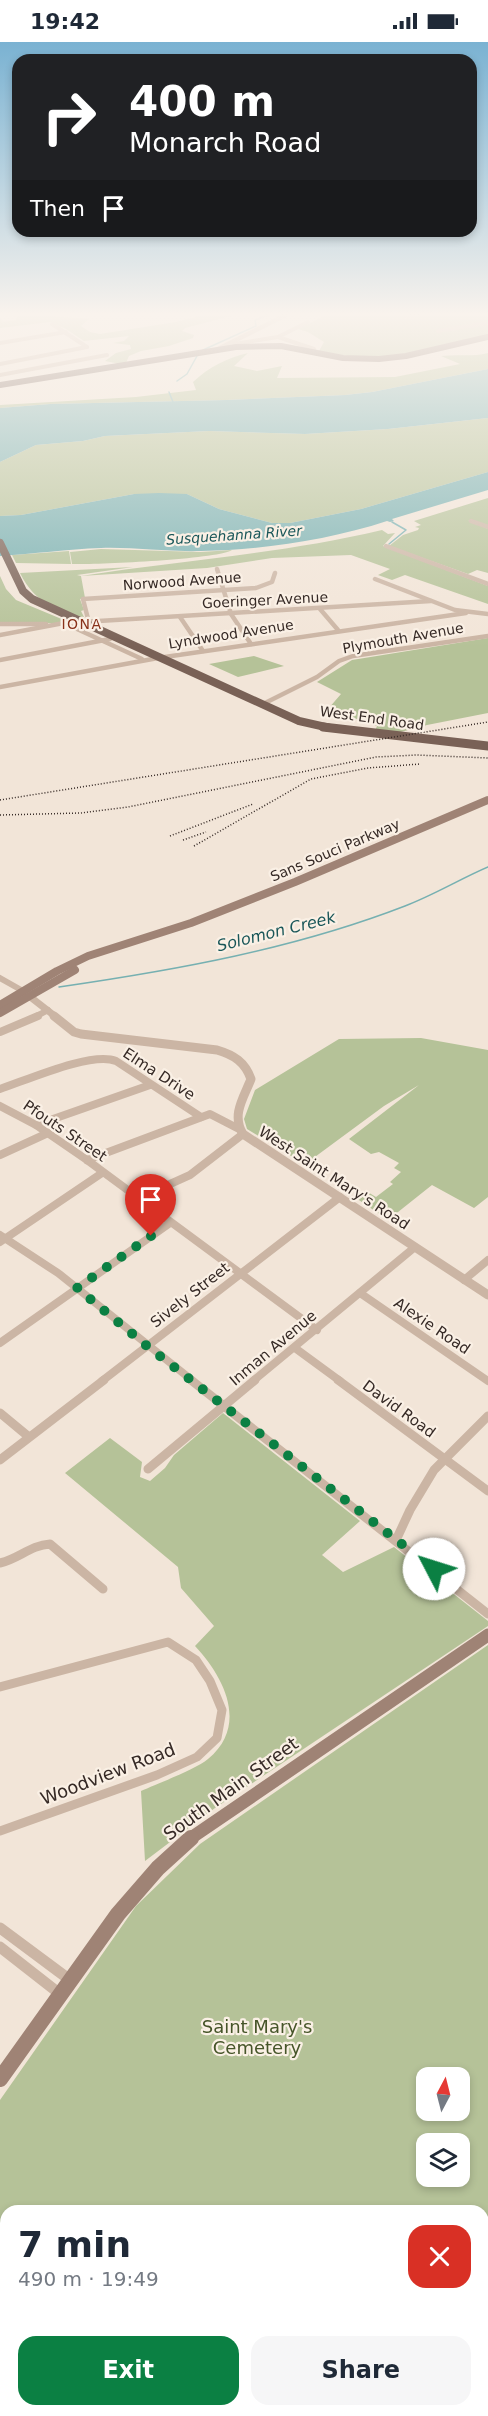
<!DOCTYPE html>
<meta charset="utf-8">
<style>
:root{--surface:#fff;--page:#f6f6f7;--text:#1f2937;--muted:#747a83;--accent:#0b8043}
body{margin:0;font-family:"DejaVu Sans",sans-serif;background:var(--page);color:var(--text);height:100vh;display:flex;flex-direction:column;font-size:22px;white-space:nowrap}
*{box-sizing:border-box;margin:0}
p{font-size:20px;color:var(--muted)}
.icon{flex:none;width:33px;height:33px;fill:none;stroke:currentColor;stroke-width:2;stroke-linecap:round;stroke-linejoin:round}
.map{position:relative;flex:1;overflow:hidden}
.side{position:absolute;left:0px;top:2163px;width:489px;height:212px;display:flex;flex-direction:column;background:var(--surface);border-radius:18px 18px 0 0;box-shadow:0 3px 9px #0003}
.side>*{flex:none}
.banner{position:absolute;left:12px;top:12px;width:465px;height:183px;border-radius:18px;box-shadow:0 3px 9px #0003;background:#202124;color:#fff;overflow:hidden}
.needle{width:39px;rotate:7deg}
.buttons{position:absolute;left:416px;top:2025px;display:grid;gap:12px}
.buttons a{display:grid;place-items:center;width:54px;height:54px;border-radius:12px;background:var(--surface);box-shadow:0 3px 9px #0003;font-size:30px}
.pin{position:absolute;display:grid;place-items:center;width:51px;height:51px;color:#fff;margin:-62px -26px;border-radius:50% 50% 50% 0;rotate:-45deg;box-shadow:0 0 6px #0007}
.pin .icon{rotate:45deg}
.me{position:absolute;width:66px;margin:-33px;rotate:310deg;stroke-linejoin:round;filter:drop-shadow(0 0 4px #0008)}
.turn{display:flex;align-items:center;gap:21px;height:126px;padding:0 18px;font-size:27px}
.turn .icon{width:78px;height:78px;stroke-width:2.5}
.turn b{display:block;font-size:42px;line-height:51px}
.then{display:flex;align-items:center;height:57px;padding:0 18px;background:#0003;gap:12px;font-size:22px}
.round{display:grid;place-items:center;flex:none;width:63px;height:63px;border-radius:18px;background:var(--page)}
.summary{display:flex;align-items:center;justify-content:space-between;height:102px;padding:0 18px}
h1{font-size:36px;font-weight:600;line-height:45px}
.cta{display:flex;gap:12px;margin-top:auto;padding:12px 18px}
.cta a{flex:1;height:69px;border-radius:18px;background:var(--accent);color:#fff;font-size:24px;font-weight:600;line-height:69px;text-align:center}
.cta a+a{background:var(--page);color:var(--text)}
.status{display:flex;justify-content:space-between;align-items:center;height:42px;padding:0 30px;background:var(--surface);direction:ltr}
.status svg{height:16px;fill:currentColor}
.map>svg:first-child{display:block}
</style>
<div class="status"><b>19:42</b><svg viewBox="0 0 49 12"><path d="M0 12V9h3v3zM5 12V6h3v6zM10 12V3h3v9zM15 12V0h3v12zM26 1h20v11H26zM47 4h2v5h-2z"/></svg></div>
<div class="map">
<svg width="488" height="2374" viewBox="0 0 488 2374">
<rect width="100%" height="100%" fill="#f2e5d8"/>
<g fill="#b5c298" fill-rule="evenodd">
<polygon points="12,273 84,276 89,277 81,284 90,290 100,292 176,280 203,273 235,273 185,286 182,289 194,293 193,296 169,304 141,309 129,314 125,323 105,319 116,311 131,307 130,303 113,301 124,299 129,294 84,299 66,287 50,280 0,286 0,277 3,279 1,280 16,278 17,274"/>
<path d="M326 273H488V293C454 301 418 312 383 315 361 317 340 313 319 309L324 300 308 290 298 287Z"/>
<path d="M248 311 234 324 257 329 282 324 277 336 395 335 460 322 441 314C457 312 473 315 488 311V327L372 350 345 353 226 358 50 362 0 366V363L136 355 196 348 193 340C209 325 227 316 248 311Z"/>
<polygon points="488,376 488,430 361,467 290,481 272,481 219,467 187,452 134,452 21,473 0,474 0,420 36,403 83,399 105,394 209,389 305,392 388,387"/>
<polygon points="488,456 488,484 468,478 488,487 488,531 477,528 468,532 389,504 403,493 418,488 419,486 415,485 421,483 414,479"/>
<path d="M382 488 388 492 395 491 383 504 488 544V562L405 533 392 538 378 533 390 527 351 513 272 516 207 526 81 534C183 518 281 512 382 488Z"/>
<path d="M101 507 201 510 232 508C220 517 94 523 72 522L70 510Z"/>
<polygon points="69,509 71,522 16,521 12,513"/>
<path d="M133 525 77 533 81 534 85 556 80 557 84 568 81 569 86 579C55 565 36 563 20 531Z"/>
<polygon points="0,534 6,547 16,558 64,578 58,581 0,581"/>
<polygon points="488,596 488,671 427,683 397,691 375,689 377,684 328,667 341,652 317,640 352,618"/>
<polygon points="254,614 284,624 238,635 209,622"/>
<path d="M421 996 488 1008V1155L474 1166 432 1143 388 1178 356 1156 366 1149 376 1155 393 1142 390 1140 401 1130 394 1126 399 1121 379 1110 371 1112 349 1097 419 1043 384 1064 304 1123C285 1109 266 1099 247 1087L244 1077 255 1048 339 997Z"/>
<path d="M223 1371 360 1479 322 1513 343 1530 394 1505 488 1579V1584L215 1766 145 1819 141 1749C157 1742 196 1727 208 1717 249 1683 224 1635 195 1604L214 1584 181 1546 178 1525 65 1431 110 1396 142 1420 140 1435 150 1439 165 1426 174 1413Z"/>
<path d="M488 1603V2374H0V2058L136 1864 200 1802ZM426 2036H459V2068H426ZM426 2102H459V2134H426ZM6 2169H483V2368H6Z"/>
</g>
<g fill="#76b0b1">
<polygon points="488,327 488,376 388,387 305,392 209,389 105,394 83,399 36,403 0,420 0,366 50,362 226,358 345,353 372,350"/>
<path d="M488 430V448L392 477 394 479 390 480 387 479C329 498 262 508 201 509 168 510 134 505 101 506 67 507 34 512 0 514V474L21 473 134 452 159 451 187 452 219 467 272 481H290L361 467Z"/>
</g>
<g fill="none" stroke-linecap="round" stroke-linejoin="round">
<g stroke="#76b0b1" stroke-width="1.5">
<polyline points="203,308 256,284 255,278 268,273"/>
<polyline points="177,339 187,332 197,314"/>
<polyline points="169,350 173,360"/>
<polyline points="389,502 406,488 392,480"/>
<path d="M59 945C176 928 294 907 405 864 434 853 460 837 488 825"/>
</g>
<g stroke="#cbb5a4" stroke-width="4">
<polyline points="406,275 418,273"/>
<polyline points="52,282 87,305"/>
<polyline points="438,289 488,281"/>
<polyline points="278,295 314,307"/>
<polyline points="0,301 66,290"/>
<polyline points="234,302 278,295 308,280"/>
<polyline points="0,322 87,305"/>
<polyline points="0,333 107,313"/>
</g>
<g stroke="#cbb5a4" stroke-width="4.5">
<polyline points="471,479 488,485"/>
<polyline points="386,504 488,542"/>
<polyline points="217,527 231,572 251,602"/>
<polyline points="375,537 455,568 488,572"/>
<polyline points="320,567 338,588"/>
<polyline points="180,575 203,609"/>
<polyline points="88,577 83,557 256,546 272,540 275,531"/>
<polyline points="82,580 431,559"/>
<polyline points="64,581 142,617"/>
<polyline points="0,582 46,582"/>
<polyline points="0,593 69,580"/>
<polyline points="0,618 110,597"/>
<polyline points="0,645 158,616 466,571"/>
<polyline points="261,663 317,635 339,619 353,614 488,594"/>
</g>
<g stroke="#cbb5a4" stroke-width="6">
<polyline points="0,936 23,949"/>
<polyline points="35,975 48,968"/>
</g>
<g stroke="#cbb5a4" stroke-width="8">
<polyline points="0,990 38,974"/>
<path d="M0 1047C27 1038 92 1009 116 1019L201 1075"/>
<polyline points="0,1064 36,1083 87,1118 317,1288"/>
<polyline points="36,1083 150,1043"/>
<polyline points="0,1113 48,1091"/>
<polyline points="87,1118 210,1072 239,1087"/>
<polyline points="139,1156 190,1133 243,1092"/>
<polyline points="0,1193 58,1231 193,1339"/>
<polyline points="0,1200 102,1131"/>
<polyline points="464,1238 488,1218"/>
<polyline points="360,1251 488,1339"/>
<polyline points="0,1301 170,1181"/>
<polyline points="295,1306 340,1339"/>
<polyline points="102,1339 340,1155"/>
<polyline points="253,1339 415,1205"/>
</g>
<g stroke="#cbb5a4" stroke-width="9">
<polyline points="191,1338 488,1572"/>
<polyline points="338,1338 488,1449"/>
<polyline points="0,1371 29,1395"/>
<polyline points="0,1418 104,1338"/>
<polyline points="148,1427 255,1338"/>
<polyline points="397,1496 410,1468 434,1428 488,1374"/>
<path d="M0 1521C18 1517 31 1503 50 1502L103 1547"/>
<polyline points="0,1645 168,1600 196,1618 210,1639 222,1668 217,1696 197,1715 157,1733 0,1789"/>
</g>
<g stroke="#cbb5a4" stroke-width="11">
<polyline points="0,1886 70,1938"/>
<polyline points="0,1905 60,1952"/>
</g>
<polyline stroke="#cbb5a4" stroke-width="4.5" points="216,308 286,273"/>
<polyline stroke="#cbb5a4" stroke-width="7" points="24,950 56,975"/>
<path stroke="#cbb5a4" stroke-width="9" d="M54 974 74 990 81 992 217 1008C234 1013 245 1020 251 1037 244 1055 231 1073 243 1092L488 1253"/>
<g stroke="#9f8375" stroke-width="8">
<polyline points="0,963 57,929 88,914 191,881 295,840 488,758"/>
<polyline points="0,971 75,928"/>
</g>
<polyline stroke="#9f8375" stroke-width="13" points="188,1798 488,1593"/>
<polyline stroke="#9f8375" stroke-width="16" points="0,2037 118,1872 158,1826 191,1796"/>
<polyline stroke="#796156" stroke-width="6" points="0,343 236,305 281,304 343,316 379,317 406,314 488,295"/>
<polyline stroke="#796156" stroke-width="8" points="0,501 23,549 32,557 299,679 330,686"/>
<polyline stroke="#796156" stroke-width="9" points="323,685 488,704"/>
<g stroke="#362a26" stroke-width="1.5" stroke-dasharray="1 2" stroke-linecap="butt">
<polyline points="0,758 488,680"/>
<polyline points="0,773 81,771 128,765 376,715 417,713 488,716"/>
<polyline points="170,794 253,762"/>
<polyline points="183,798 206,790"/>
<polyline points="194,804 311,737 368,726 420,722"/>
</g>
</g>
<linearGradient id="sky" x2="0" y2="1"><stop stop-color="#7ab2d2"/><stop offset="0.45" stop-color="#f9f3ed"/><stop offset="1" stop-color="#f9f3ed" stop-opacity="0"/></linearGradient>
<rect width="488" height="605" fill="url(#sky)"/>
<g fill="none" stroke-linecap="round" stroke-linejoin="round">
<polyline stroke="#0b8043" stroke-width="10" stroke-dasharray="0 18" points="151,1194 77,1246 147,1304 434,1527"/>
</g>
<g text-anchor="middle" stroke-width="4.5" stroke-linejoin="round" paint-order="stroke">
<g font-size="14" font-style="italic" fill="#1a5759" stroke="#faf0e5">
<text transform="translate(234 493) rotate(-4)" y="5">Susquehanna River</text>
</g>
<g font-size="14" fill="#362a26" stroke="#faf0e5">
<text transform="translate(182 539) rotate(-4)" y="5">Norwood Avenue</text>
<text transform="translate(265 558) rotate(-3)" y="5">Goeringer Avenue</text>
<text transform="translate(231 592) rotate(-9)" y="5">Lyndwood Avenue</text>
<text transform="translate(403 596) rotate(-10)" y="5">Plymouth Avenue</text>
<text transform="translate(372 676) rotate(8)" y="5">West End Road</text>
<text transform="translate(335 808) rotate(-23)" y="5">Sans Souci Parkway</text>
</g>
<g font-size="14" letter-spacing="1.5" fill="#89321b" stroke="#faf0e5">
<text x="82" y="587">IONA</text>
</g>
<g font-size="15" fill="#362a26" stroke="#faf0e5">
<text transform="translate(159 1032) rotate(33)" y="5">Elma Drive</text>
<text transform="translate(65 1089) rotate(34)" y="5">Pfouts Street</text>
<text transform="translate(334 1136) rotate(33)" y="5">West Saint Mary's Road</text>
<text transform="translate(190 1253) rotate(-38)" y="5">Sively Street</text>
<text transform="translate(432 1284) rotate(34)" y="5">Alexie Road</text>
<text transform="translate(273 1306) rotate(-40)" y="5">Inman Avenue</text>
<text transform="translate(399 1367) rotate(36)" y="5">David Road</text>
</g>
<g font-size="16" font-style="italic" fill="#1a5759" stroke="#faf0e5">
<text transform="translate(276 889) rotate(-14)" y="6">Solomon Creek</text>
</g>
<g font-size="18" fill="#362a26" stroke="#faf0e5">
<text transform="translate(108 1732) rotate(-21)" y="6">Woodview Road</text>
<text transform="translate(231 1747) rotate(-36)" y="6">South Main Street</text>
</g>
<g font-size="18" fill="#465529" stroke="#faf0e5">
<text x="257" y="1991">Saint Mary's<tspan x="257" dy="21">Cemetery</tspan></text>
</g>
</g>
</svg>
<div class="buttons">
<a><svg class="needle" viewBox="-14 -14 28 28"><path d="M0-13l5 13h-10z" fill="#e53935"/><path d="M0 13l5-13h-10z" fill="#747a83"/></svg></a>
<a><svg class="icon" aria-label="layers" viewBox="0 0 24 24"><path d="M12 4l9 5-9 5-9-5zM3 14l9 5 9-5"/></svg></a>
</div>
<div class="pin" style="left:151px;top:1194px;background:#d93025"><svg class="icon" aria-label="arrive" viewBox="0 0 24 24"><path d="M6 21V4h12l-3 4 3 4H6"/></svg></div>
<svg class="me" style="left:434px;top:1527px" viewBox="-20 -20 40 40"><circle r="19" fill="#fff"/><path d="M0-13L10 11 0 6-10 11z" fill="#0b8043"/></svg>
<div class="banner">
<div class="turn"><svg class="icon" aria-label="right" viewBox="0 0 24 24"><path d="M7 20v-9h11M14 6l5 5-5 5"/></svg><div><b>400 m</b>Monarch Road</div></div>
<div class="then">Then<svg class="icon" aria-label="arrive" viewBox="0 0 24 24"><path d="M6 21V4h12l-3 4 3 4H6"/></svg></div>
</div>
<section class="side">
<div class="summary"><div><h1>7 min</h1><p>490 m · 19:49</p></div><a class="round" style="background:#d93025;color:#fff"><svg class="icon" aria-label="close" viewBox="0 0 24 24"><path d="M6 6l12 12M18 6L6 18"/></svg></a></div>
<div class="cta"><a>Exit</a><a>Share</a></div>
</section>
</div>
